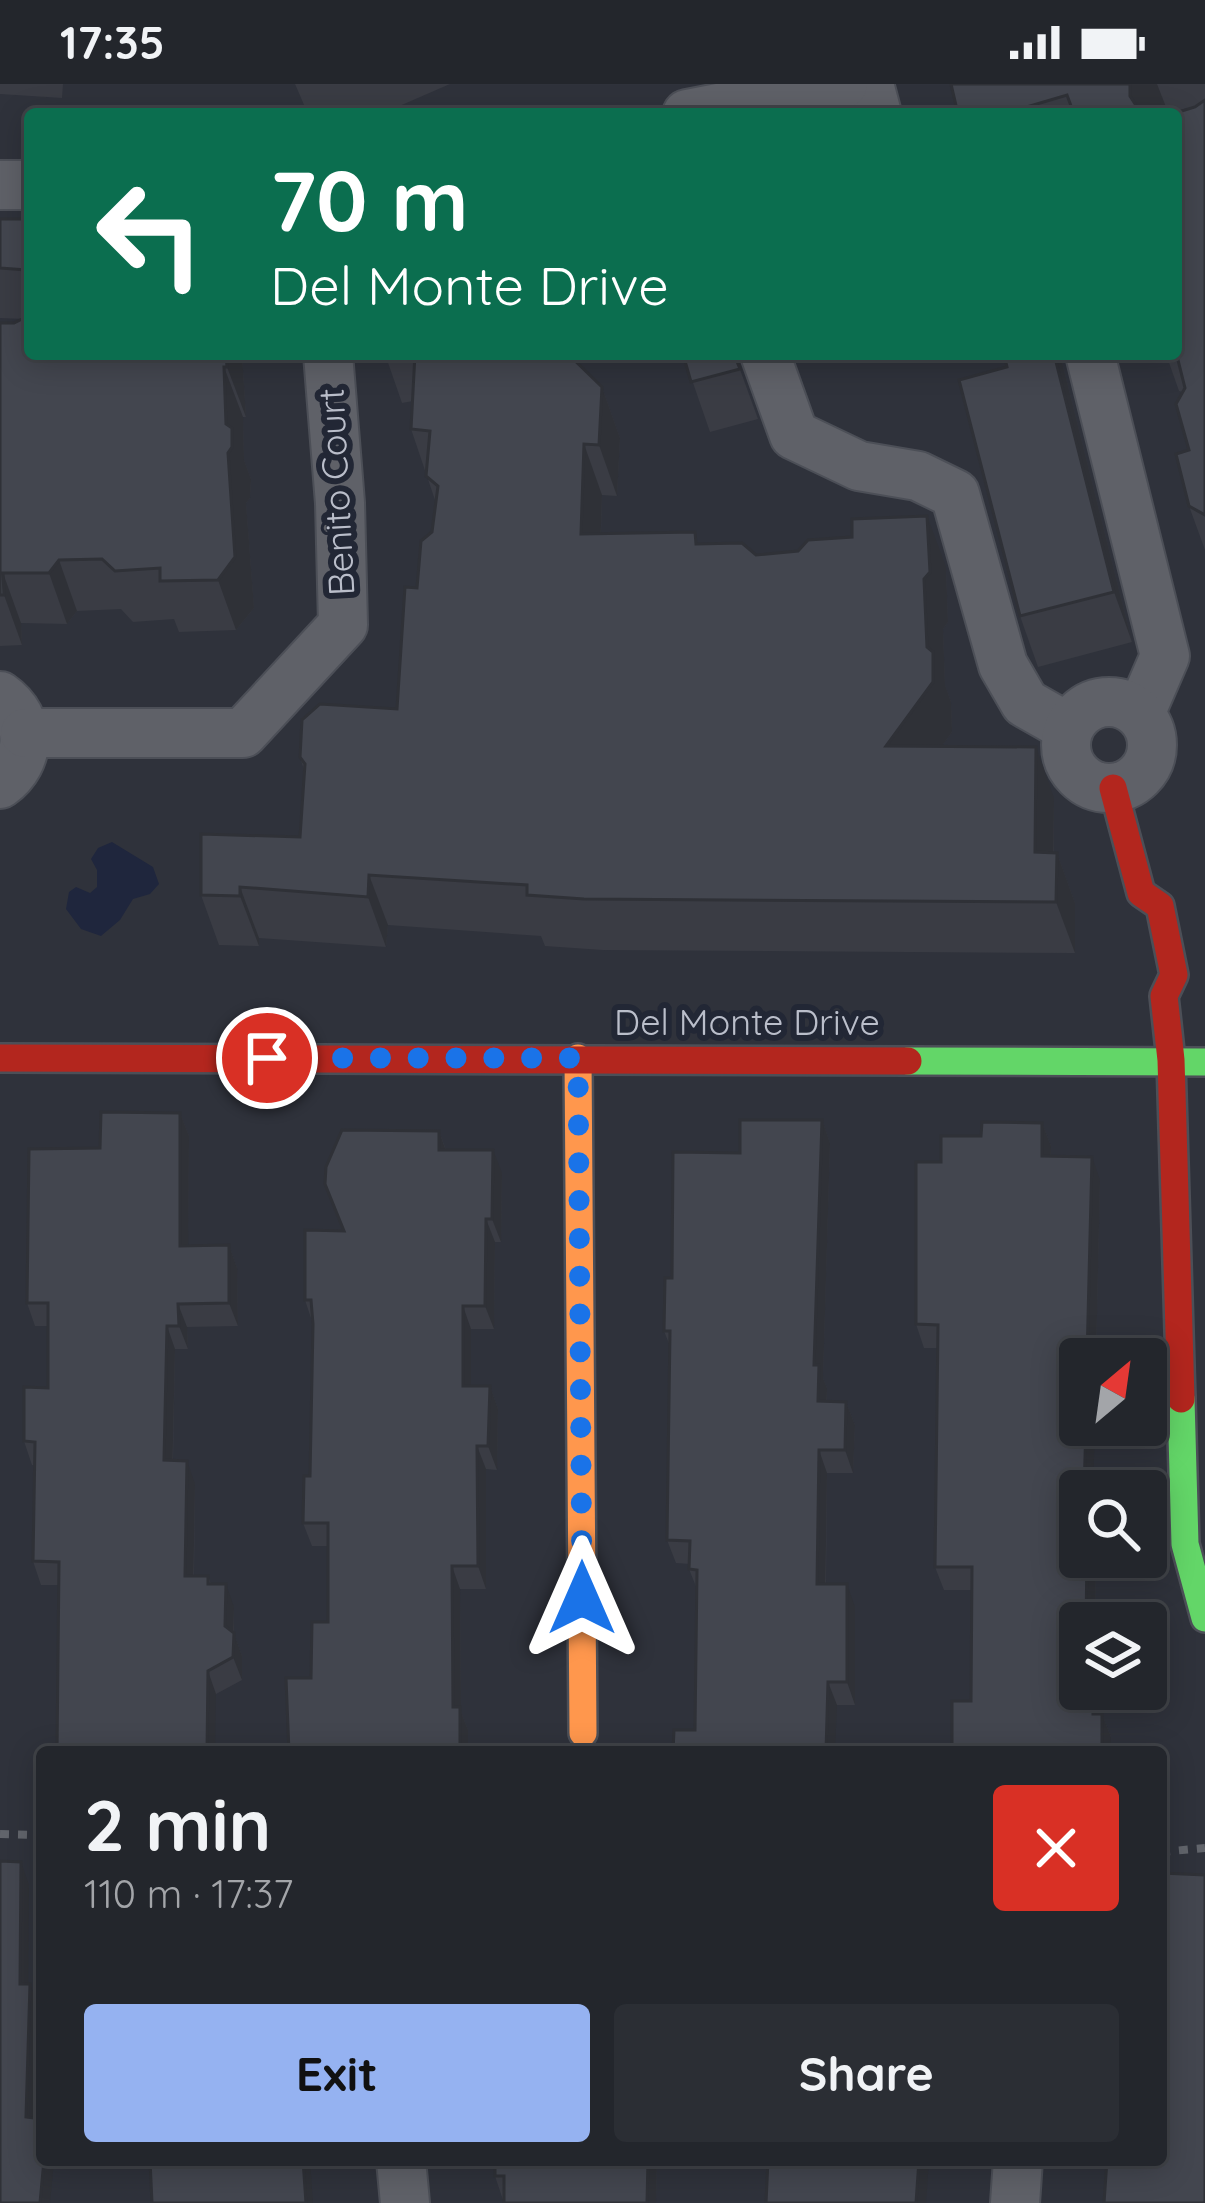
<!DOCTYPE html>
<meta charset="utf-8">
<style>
:root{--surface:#23262c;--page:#2b2e34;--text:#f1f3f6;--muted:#a3a5a9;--line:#404348;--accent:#95b2f1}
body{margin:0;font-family:Quicksand,sans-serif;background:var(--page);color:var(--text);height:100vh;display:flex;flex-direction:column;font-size:45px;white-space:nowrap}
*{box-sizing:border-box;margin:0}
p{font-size:39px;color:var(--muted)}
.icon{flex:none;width:66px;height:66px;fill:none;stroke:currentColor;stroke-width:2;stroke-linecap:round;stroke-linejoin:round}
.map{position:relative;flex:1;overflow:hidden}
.panel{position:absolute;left:36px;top:1662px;width:1131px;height:420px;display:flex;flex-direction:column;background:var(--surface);border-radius:12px;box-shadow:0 6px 30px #0003,0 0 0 3px var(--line)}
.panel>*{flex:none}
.hud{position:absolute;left:24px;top:24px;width:1158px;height:252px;border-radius:12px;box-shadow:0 6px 30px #0003,0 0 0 3px var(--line);background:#0b6e4f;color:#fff;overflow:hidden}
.needle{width:78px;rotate:29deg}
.controls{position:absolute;left:1059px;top:1254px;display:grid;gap:24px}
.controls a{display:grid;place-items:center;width:108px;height:108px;border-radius:12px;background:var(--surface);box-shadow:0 6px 30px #0003,0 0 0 3px var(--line);font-size:60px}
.pin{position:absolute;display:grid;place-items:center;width:102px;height:102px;color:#fff;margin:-51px;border:6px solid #fff;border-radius:50%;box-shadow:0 3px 12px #0007}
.me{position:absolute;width:132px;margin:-66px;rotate:0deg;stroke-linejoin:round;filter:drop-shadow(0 0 9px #0008)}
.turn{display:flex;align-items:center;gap:42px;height:252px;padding:0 48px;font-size:54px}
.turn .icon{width:156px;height:156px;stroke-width:2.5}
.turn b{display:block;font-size:84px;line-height:102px}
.round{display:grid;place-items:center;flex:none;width:126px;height:126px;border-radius:12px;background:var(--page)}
.summary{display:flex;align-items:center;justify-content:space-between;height:204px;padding:0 48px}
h1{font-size:72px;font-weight:700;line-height:90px}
.button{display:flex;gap:24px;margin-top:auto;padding:24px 48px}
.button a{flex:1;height:138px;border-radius:12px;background:var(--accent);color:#111;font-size:48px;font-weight:700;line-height:138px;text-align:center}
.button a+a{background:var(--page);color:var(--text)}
.status{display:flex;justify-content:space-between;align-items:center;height:84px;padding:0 60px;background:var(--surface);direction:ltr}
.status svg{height:33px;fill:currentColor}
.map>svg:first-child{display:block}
</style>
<div class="status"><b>17:35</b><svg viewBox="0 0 49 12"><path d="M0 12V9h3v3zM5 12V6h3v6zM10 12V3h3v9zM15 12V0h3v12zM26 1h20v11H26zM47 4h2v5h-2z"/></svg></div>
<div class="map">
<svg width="1205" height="2119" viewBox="0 0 1205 2119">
<rect width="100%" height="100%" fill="#2f323b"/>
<polygon fill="#1f263d" points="112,758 153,783 159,800 150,810 133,815 120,836 101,852 81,845 66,825 69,808 76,803 90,809 97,803 97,786 91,775 98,764"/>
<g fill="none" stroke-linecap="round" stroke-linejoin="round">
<g stroke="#4c4f57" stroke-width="52">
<g id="street">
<polyline points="869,0 877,30"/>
<polyline points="687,30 843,0"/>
<polyline points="0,101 30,101"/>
<polyline points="765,270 794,351 859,382 918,392 955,410 1003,581 1025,619 1069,644"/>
<polyline points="1090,270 1165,572 1140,630"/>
<path d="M0 612C33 635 32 677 0 700"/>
<circle cx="1109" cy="661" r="43"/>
<polyline points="25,649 243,649 343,541 340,419 328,270"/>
<polyline points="401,2076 405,2119"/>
<polyline points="1015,2119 1018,2076"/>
</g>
</g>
<g stroke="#4c4f57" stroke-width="32">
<g id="fast">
<polyline points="908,977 1205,978"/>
<polyline points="1181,1315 1185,1460 1205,1534"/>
</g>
</g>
<g stroke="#4c4f57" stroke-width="32">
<polyline id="slow" points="578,974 583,1649"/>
</g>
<g stroke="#4c4f57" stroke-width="32">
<g id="jam">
<polyline points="1113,704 1141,809 1160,822 1174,891 1164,912 1171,976 1181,1315"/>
<polyline points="0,974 908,977"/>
</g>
</g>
<g stroke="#61646b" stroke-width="8" stroke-dasharray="9 9" stroke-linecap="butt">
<polyline points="0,1750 42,1751"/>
<polyline points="1161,1768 1205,1764"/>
</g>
<use href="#street" stroke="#5f6168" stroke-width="48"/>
<use href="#fast" stroke="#63d668" stroke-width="27"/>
<use href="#slow" stroke="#ff974d" stroke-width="27"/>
<use href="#jam" stroke="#b3261e" stroke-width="27"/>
</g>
<g fill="#3a3c44">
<polygon points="0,0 63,0 62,14 0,10"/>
<polygon points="295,0 450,0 381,30 323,30 305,23"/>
<polygon points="951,0 1205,0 1205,466 1189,422 1189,366 1183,308 1179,307 1166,270 1176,270 1196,22 1164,30 958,30"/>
<polygon points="0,135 30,135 30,270 242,270 246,333 243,333 244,376 251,395 250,414 246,419 254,524 236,546 179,548 174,535 133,538 121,525 77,527 67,540 21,539 22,561 0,562 0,239 14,239 24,235 0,234"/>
<polygon points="385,270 577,270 579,281 602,303 620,354 617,412 602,411 601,450 699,460 756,471 946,483 948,538 943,545 945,601 951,618 952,648 941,663 1054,714 1054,769 1057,769 1075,819 1075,869 603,866 545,862 541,852 388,841 386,863 259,854 259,862 219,861 201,811 300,753 304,686 300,673 397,625 417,504 432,448 436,419 411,345 413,317 402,319"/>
<polygon points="683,270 738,270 738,280 758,335 710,348"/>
<polygon points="1060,270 1132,558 1038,583 1020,532 1007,283"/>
<polygon points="180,1029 189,1052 188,1161 229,1161 237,1184 238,1242 187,1243 188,1265 175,1265 173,1377 195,1400 194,1492 208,1492 211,1500 234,1523 234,1549 242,1572 242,1596 216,1610 59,1501 41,1501 33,1477 35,1381 32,1381 24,1357 48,1304 48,1242 35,1242 27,1219 100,1064"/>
<polygon points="822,1036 830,1059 823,1294 827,1304 827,1318 846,1318 855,1341 853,1389 827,1389 826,1500 855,1523 855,1621 837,1621 695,1646 697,1505 689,1485 690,1480 676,1479 667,1456 670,1262 664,1247 672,1194 740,1069"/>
<polygon points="1042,1039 1051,1062 1051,1072 1100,1096 1096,1275 1080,1275 1080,1407 1096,1473 1095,1539 1080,1539 1102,1630 1111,1653 971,1617 972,1506 944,1506 935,1483 938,1264 924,1264 916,1240 941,1078 981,1052"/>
<polygon points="439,1047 446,1066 502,1089 501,1158 495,1158 494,1245 471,1245 471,1302 490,1302 498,1325 497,1386 486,1385 486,1505 460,1505 461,1628 468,1646 311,1594 328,1538 328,1462 312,1462 303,1439 310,1392 313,1240 305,1216 343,1147 325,1100"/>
<polygon points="657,2076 656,2119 504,2119 495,2092"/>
</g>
<g fill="#2f3137">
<polygon points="1130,0 1157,0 1168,28 1164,30 1137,30 1130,12"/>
<polygon points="226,270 242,270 246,333 227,283"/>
<polygon points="1054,270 1060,270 1132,558 1114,508"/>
<polygon points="224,283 243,333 244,376 251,395 250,414 246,419 254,524 236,546 218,496 226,340"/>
<polygon points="602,303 620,354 617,412 599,361"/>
<polygon points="584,360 602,411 599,501 581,450"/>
<polygon points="927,432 946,483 948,538 943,545 945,601 951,618 952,648 905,713 886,662 927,563 924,495"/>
<polygon points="59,476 77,527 67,540 49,489"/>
<polygon points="3,489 21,539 22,561 4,511"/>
<polygon points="1036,663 1054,714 1053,819 1035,768"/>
<polygon points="1057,769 1075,819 1075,869 1056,818"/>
<polygon points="369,791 388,841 386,863 368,813"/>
<polygon points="240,803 259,854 259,862 240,812"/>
<polygon points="180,1029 189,1052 188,1185 180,1162"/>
<polygon points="822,1036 830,1059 823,1294 827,1304 826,1341 818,1317 814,1281"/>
<polygon points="1042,1039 1051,1062 1050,1095 1042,1072"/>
<polygon points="439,1047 447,1070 439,1066"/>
<polygon points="493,1066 502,1089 501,1158 492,1135"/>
<polygon points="1092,1073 1100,1096 1096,1275 1087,1275"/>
<polygon points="486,1135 495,1158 494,1245 485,1222"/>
<polygon points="229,1161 237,1184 238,1242 229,1219"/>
<polygon points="178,1220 187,1243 188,1265 179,1242"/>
<polygon points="463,1222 471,1245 471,1325 463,1302"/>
<polygon points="167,1242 175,1265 172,1400 164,1376"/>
<polygon points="490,1302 498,1325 497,1386 488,1362"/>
<polygon points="846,1318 855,1341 853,1389 845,1366"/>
<polygon points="1086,1341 1095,1341 1093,1407 1084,1407"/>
<polygon points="477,1362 486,1385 486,1505 478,1482"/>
<polygon points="819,1366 827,1389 825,1523 817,1500"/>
<polygon points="187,1377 195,1400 193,1515 185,1492"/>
<polygon points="1087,1473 1096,1473 1095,1539 1086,1539"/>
<polygon points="452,1482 460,1505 461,1628 468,1646 468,1668 460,1668 453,1623"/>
<polygon points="226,1500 234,1523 233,1565 225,1542"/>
<polygon points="847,1500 855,1523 855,1621 847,1598"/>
<polygon points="234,1549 242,1572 242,1596 233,1573"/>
<polygon points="208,1587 216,1610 215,1668 207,1668"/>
<polygon points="828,1598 837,1621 835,1668 826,1668"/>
<polygon points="1093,1605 1102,1605 1102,1653 1093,1630"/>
<polygon points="1102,1630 1111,1653 1110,1668 1102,1668"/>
<polygon points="21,1778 29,1801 28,1923 20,1900"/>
<polygon points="30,1900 39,1923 34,2056 26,2033"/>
<polygon points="44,2076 54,2076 50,2119 40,2119"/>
<polygon points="303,2076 310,2076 313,2119 306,2119"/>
<polygon points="648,2076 657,2076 656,2119 647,2119"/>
<polygon points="919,2076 929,2076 926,2119 916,2119"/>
</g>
<g fill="#43464f" stroke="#2f3137" stroke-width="3">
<polygon points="951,0 1130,0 1130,12 1139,26 1147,30 1074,30 1067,11 1003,30 958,30"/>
<polygon points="1205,16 1205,431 1189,422 1176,370 1189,366 1176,320 1185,304 1176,268 1176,30 1172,30 1195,23"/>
<polygon points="0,135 30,135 30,190 26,186 0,184"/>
<polygon points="30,231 30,270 226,270 227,283 224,283 226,340 232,344 232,363 228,369 235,473 218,496 160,497 160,484 115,487 102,475 59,476 49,489 3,489 4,511 0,511 0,239 14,239"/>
<polygon points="415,270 568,270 602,303 599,361 584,360 581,450 695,448 696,460 742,459 756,471 798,467 808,456 852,453 852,435 927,432 930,488 924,495 927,563 933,568 933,598 886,662 1036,663 1035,768 1057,769 1056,818 584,815 527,811 527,801 369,791 368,813 240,803 240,812 201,811 201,750 300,753 305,680 300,673 302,636 320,620 397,625 405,503 417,504 421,457 432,448 438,402 426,392 430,347 411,345"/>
<polygon points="683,270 734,270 740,285 691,298"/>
<polygon points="1004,270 1054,270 1114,508 1020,532 959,296 1007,283"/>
<polygon points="101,1028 180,1029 180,1162 229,1161 229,1219 178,1220 179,1242 167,1242 164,1376 187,1377 185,1492 208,1492 208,1500 226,1500 225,1542 234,1549 233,1573 208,1587 207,1668 57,1668 59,1478 33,1477 35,1358 24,1357 24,1303 48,1304 48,1219 27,1219 29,1065 100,1064"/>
<polygon points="740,1036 822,1036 814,1281 819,1281 818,1317 846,1318 845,1366 819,1366 817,1500 847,1500 847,1598 828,1598 826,1668 673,1668 674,1646 695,1646 697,1486 689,1485 690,1457 667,1456 670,1247 664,1247 665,1194 672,1194 673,1068 740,1069"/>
<polygon points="982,1038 1042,1039 1042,1072 1092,1073 1087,1275 1080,1275 1080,1341 1086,1341 1084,1407 1080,1407 1080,1473 1087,1473 1086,1539 1080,1539 1080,1605 1093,1605 1093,1630 1102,1630 1102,1668 952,1668 952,1617 971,1617 972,1483 935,1483 938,1241 916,1240 916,1078 941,1078 941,1052 981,1052"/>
<polygon points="342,1046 439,1047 439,1066 493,1066 492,1135 486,1135 485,1222 463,1222 463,1302 490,1302 488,1362 477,1362 478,1482 452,1482 453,1623 460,1623 460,1668 289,1668 286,1594 311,1594 312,1538 328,1538 328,1439 303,1439 304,1392 310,1392 313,1240 311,1216 305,1216 305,1146 344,1147 325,1100 326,1083"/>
<polygon points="0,1777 21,1778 20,1900 30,1900 26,2033 42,2035 42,2076 44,2076 40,2119 0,2119"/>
<polygon points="1161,1789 1205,1791 1205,2119 1104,2119 1107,2076 1161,2076"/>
<polygon points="150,2076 303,2076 306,2119 152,2119"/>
<polygon points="495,2076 648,2076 647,2119 504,2119 504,2092 495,2092"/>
<polygon points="768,2076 919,2076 916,2119 766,2119"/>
</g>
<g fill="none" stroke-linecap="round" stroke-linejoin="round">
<polyline stroke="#1a73e8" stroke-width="21" stroke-dasharray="0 37.8" points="267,974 578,974 582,1514"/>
</g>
<g text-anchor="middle" stroke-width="12" stroke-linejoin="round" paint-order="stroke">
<g font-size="36" fill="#babeca" stroke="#222735">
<text transform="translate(336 408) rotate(-93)" y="13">Benito Court</text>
<text x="747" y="951">Del Monte Drive</text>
</g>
</g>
</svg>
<div class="controls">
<a><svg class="needle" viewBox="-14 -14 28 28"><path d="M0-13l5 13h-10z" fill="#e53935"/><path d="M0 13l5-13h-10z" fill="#a3a5a9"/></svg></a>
<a><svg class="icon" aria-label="search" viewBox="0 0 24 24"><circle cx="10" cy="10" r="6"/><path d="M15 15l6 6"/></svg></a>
<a><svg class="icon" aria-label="layers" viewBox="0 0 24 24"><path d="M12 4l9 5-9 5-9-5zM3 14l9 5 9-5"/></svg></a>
</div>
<div class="pin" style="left:267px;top:974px;background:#d93025"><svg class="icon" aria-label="arrive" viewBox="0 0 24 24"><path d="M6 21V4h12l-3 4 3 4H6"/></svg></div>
<svg class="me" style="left:582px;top:1514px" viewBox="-20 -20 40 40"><path d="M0-17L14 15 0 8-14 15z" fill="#1a73e8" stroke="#fff" stroke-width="4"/></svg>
<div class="hud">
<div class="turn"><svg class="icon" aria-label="left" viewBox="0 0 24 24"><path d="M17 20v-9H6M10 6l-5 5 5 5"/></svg><div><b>70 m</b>Del Monte Drive</div></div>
</div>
<section class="panel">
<div class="summary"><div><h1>2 min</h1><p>110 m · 17:37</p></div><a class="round" style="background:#d93025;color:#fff"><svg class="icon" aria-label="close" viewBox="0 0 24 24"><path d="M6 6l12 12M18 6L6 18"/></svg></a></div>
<div class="button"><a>Exit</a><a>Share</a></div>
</section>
</div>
